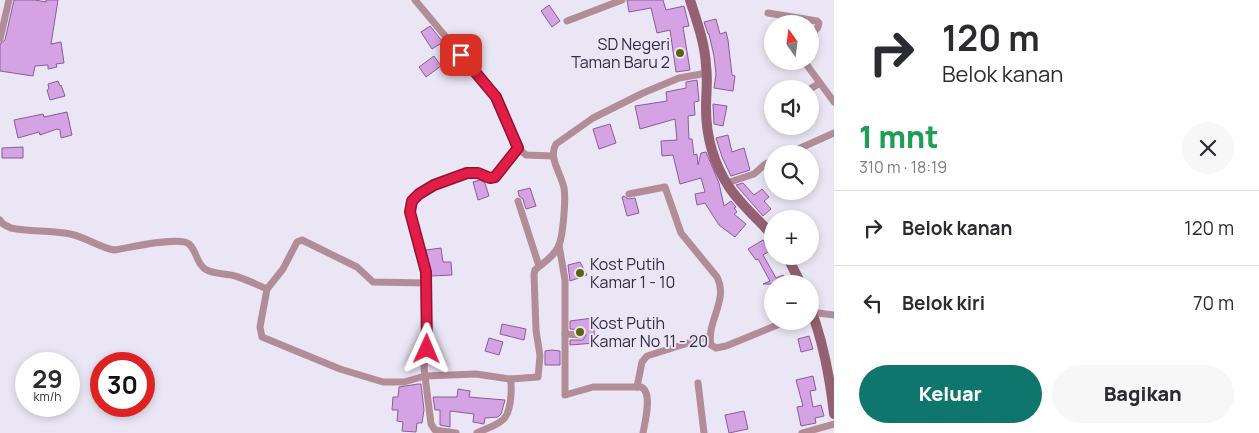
<!DOCTYPE html>
<html lang="id">
<meta charset="utf-8">
<style>
:root{--surface:#fff;--page:#f7f7f7;--text:#2b2b33;--muted:#7c7c81;--line:#e1e1e2;--accent:#0f766e}
body{margin:0;font-family:Manrope,sans-serif;background:var(--page);color:var(--text);height:100vh;display:flex;flex-direction:column;font-size:19px;white-space:nowrap}
*{box-sizing:border-box;margin:0}
p{font-size:16px;color:var(--muted)}
.icon{flex:none;width:28px;height:28px;fill:none;stroke:currentColor;stroke-width:2;stroke-linecap:round;stroke-linejoin:round}
.map{position:relative;flex:1;overflow:hidden}
.details{display:flex;flex-direction:column;background:var(--surface);width:425px}
.details>*{flex:none}
.top-card{background:#fff;color:var(--text);overflow:hidden}
.needle{width:32px;rotate:346deg}
.buttons{position:absolute;left:764px;top:15px;display:grid;gap:10px}
.buttons a{display:grid;place-items:center;width:55px;height:55px;border-radius:50%;background:var(--surface);box-shadow:0 2px 8px #0003;font-size:25px}
.speed{position:absolute;left:15px;top:352px;display:flex;gap:10px;font-size:25px;font-weight:700;text-align:center}
.speed>*{display:grid;place-content:center;width:65px;height:65px;border-radius:50%;background:var(--surface);box-shadow:0 2px 8px #0003;line-height:1}
.speed small{font-size:12px;font-weight:400}
.speed .limit{border:8px solid #d22;background:#fff;color:#111}
.pin{position:absolute;display:grid;place-items:center;width:42px;height:42px;color:#fff;margin:-21px;border-radius:10px;box-shadow:0 2px 8px #0006}
.me{position:absolute;width:55px;margin:-28px;rotate:1deg;stroke-linejoin:round;filter:drop-shadow(0 0 4px #0008)}
.turn{display:flex;align-items:center;gap:18px;height:105px;padding:0 25px;font-size:22px}
.turn .icon{width:65px;height:65px;stroke-width:2.5}
.turn b{display:block;font-size:35px;line-height:42px}
.round{display:grid;place-items:center;flex:none;width:52px;height:52px;border-radius:26px;background:var(--page)}
.summary{display:flex;align-items:center;justify-content:space-between;height:85px;padding:0 25px}
h1{font-size:30px;font-weight:800;line-height:38px;color:#1e9e55}
.primary-button{display:flex;gap:10px;margin-top:auto;padding:10px 25px}
.primary-button a{flex:1;height:58px;border-radius:30px;background:var(--accent);color:#fff;font-size:20px;font-weight:800;line-height:58px;text-align:center}
.primary-button a+a{background:var(--page);color:var(--text)}
ul{padding:0;list-style:none}
li{display:flex;align-items:center;gap:15px;height:75px;padding:0 25px;border-top:1px solid var(--line)}
li div{flex:1}
li b{display:block;font-size:19px}
li em{font-style:normal}
main{display:flex;flex:1;min-height:0}
.map>svg:first-child{display:block}
</style>
<main>
<div class="map">
<svg width="834" height="433" viewBox="0 0 834 433">
<rect width="100%" height="100%" fill="#eae6f5"/>
<g fill="#d5a2e3" stroke="#8b5c98">
<polygon points="14,0 35,0 46,2 46,0 58,0 51,44 61,42 64,63 56,64 57,67 48,69 48,65 35,66 33,76 0,71 0,44 5,40"/>
<polygon points="627,0 663,0 666,10 684,6 689,26 683,27 690,70 676,72 670,30 657,33 651,8 629,12"/>
<polygon points="549,5 560,21 552,27 541,11"/>
<polygon points="716,19 720,34 726,32 728,40 732,75 735,76 733,91 714,88 716,74 714,56 709,34 708,34 704,22"/>
<polygon points="430,26 443,42 432,49 421,32"/>
<polygon points="434,56 441,66 426,77 419,67"/>
<polygon points="697,80 699,101 694,102 695,115 688,116 689,139 692,139 694,155 697,154 698,165 701,153 706,152 719,183 724,206 731,201 736,207 734,208 737,212 734,214 746,224 735,237 719,225 705,203 697,205 695,194 705,192 701,178 680,184 673,155 662,156 661,141 677,140 675,119 640,129 635,106 667,101 666,92 686,88 686,82"/>
<polygon points="58,81 60,86 61,85 65,96 50,100 47,90 49,89 48,84"/>
<polygon points="713,104 727,106 723,126 714,124"/>
<polygon points="67,112 72,135 61,138 60,130 57,129 40,135 39,132 18,138 14,120 43,114 44,117"/>
<polygon points="610,124 616,143 599,149 593,129"/>
<polygon points="728,135 732,152 744,148 750,170 731,176 722,157 716,138"/>
<polygon points="23,147 23,158 2,158 2,148"/>
<polygon points="480,180 485,183 489,196 478,200 473,182"/>
<polygon points="743,183 754,195 762,189 769,197 764,201 771,209 763,216 736,185"/>
<polygon points="530,188 536,206 526,209 523,199 519,196 518,191"/>
<polygon points="624,196 628,199 635,198 639,213 627,216 622,197"/>
<polygon points="763,240 770,251 763,255 776,278 783,275 788,284 763,284 770,281 758,259 756,260 748,249"/>
<polygon points="441,248 443,262 451,262 452,275 431,276 426,250"/>
<polygon points="580,262 587,275 570,281 568,265"/>
<polygon points="593,318 595,343 570,345 570,340 583,340 586,335 584,330 570,329 570,321"/>
<polygon points="502,324 526,329 524,340 500,334"/>
<polygon points="809,336 813,349 801,352 798,339"/>
<polygon points="489,338 503,342 499,355 485,351"/>
<polygon points="552,350 560,351 560,365 545,365 545,351"/>
<polygon points="813,376 816,390 810,391 813,407 821,405 824,416 815,418 816,423 801,426 797,407 803,406 796,380"/>
<polygon points="418,384 421,384 424,410 422,423 417,423 416,432 402,431 403,422 397,421 398,410 392,410 393,397 398,397 399,387"/>
<polygon points="458,389 470,391 469,397 505,400 501,414 498,417 485,418 484,424 473,422 474,414 450,411 450,427 440,425 440,410 435,410 433,397 457,397"/>
<polygon points="744,411 748,429 729,433 725,415"/>
</g>
<g fill="none" stroke-linecap="round" stroke-linejoin="round">
<g stroke="#b28d97" stroke-width="7">
<polyline points="415,0 496,97 518,148 526,155 553,156"/>
<polyline points="768,13 817,21 819,23 818,27 810,37"/>
<polyline points="567,21 622,0"/>
<polyline points="0,39 9,0"/>
<polyline points="804,61 820,83"/>
<polyline points="810,89 820,83 834,102"/>
<polyline points="787,154 834,133"/>
<polyline points="727,183 754,174 764,165 772,161"/>
<path d="M629 194 665 187 681 233 717 277C729 300 706 322 711 345L716 348 726 346 787 321"/>
<polyline points="518,201 539,266"/>
<path d="M0 220 3 224 11 228C30 232 50 230 70 234 86 237 98 247 114 250 128 248 179 236 189 244 197 251 196 263 205 269 215 275 225 273 235 276 246 279 257 285 267 289L260 327 262 337 340 369 383 382H404L425 376 476 374 510 379"/>
<path d="M559 245 565 280V395L593 387H641C653 392 645 422 643 433"/>
<polyline points="267,289 283,269 297,242 302,240 357,267 373,282 427,283"/>
<polyline points="810,312 834,315"/>
<polyline points="565,334 581,335"/>
<polyline points="698,383 704,433"/>
<polyline points="637,387 642,362 647,356 710,336"/>
<path d="M456 433 435 430 431 424 424 368 428 336 426 272 410 212C410 208 410 204 413 200 421 188 452 176 466 174 475 172 482 175 489 179L495 177 518 148"/>
<path d="M477 433C500 422 509 424 511 395 511 390 512 385 510 379L538 377 540 356 536 330 534 274 535 270C543 263 555 256 559 245 563 236 566 198 564 188 561 173 548 158 556 144L593 118 643 93 679 78 707 73"/>
<polyline points="802,433 834,424"/>
</g>
<g stroke="#956071" stroke-width="10">
<path d="M690 0C697 22 705 43 706 66 708 80 706 94 706 108 706 136 714 164 729 187 741 205 758 219 772 235"/>
<polyline points="787,256 801,284"/>
<path d="M810 307C823 341 830 378 834 414"/>
</g>
</g>
<g fill="none" stroke-linecap="round" stroke-linejoin="round">
<g stroke="#92132f" stroke-width="12">
<polyline id="route" points="427,349 426,272 410,212 412,201 419,194 434,185 467,173 478,173 490,178 495,177 518,148 496,97 461,55"/>
</g>
<use href="#route" stroke="#e11d48" stroke-width="9"/>
</g>
<g fill="#58670e" stroke="#eae6f5" stroke-width="2">
<circle cx="680" cy="53" r="5"/>
<circle cx="580" cy="273" r="5"/>
<circle cx="580" cy="332" r="5"/>
</g>
<g text-anchor="middle" stroke-width="4" stroke-linejoin="round" paint-order="stroke">
<g font-size="16" fill="#342a47" stroke="#eae6f5" text-anchor="start">
<text x="670" y="50" text-anchor="end">SD Negeri<tspan x="670" dy="18">Taman Baru 2</tspan></text>
<text x="590" y="270">Kost Putih<tspan x="590" dy="18">Kamar 1 - 10</tspan></text>
<text x="590" y="329">Kost Putih<tspan x="590" dy="18">Kamar No 11 - 20</tspan></text>
</g>
</g>
</svg>
<div class="buttons">
<a><svg class="needle" viewBox="-14 -14 28 28"><path d="M0-13l5 13h-10z" fill="#e53935"/><path d="M0 13l5-13h-10z" fill="#7c7c81"/></svg></a>
<a><svg class="icon" aria-label="sound" viewBox="0 0 24 24"><path d="M4 9h4l5-4v14l-5-4H4zM17 9q2 3 0 6"/></svg></a>
<a><svg class="icon" aria-label="search" viewBox="0 0 24 24"><circle cx="10" cy="10" r="6"/><path d="M15 15l6 6"/></svg></a>
<a>+</a>
<a>−</a>
</div>
<div class="speed"><div>29<small>km/h</small></div><div class="limit">30</div></div>
<div class="pin" style="left:461px;top:55px;background:#d93025"><svg class="icon" aria-label="arrive" viewBox="0 0 24 24"><path d="M6 21V4h12l-3 4 3 4H6"/></svg></div>
<svg class="me" style="left:427px;top:349px" viewBox="-20 -20 40 40"><path d="M0-17L14 15 0 8-14 15z" fill="#e11d48" stroke="#fff" stroke-width="4"/></svg>
</div>
<section class="details">
<div class="top-card">
<div class="turn"><svg class="icon" aria-label="right" viewBox="0 0 24 24"><path d="M7 20v-9h11M14 6l5 5-5 5"/></svg><div><b>120 m</b>Belok kanan</div></div>
</div>
<div class="summary"><div><h1>1 mnt</h1><p>310 m · 18:19</p></div><a class="round"><svg class="icon" aria-label="close" viewBox="0 0 24 24"><path d="M6 6l12 12M18 6L6 18"/></svg></a></div>
<ul>
<li><svg class="icon" aria-label="right" viewBox="0 0 24 24"><path d="M7 20v-9h11M14 6l5 5-5 5"/></svg><div><b>Belok kanan</b></div><em>120 m</em></li>
<li><svg class="icon" aria-label="left" viewBox="0 0 24 24"><path d="M17 20v-9H6M10 6l-5 5 5 5"/></svg><div><b>Belok kiri</b></div><em>70 m</em></li>
</ul>
<div class="primary-button"><a>Keluar</a><a>Bagikan</a></div>
</section>
</main>
